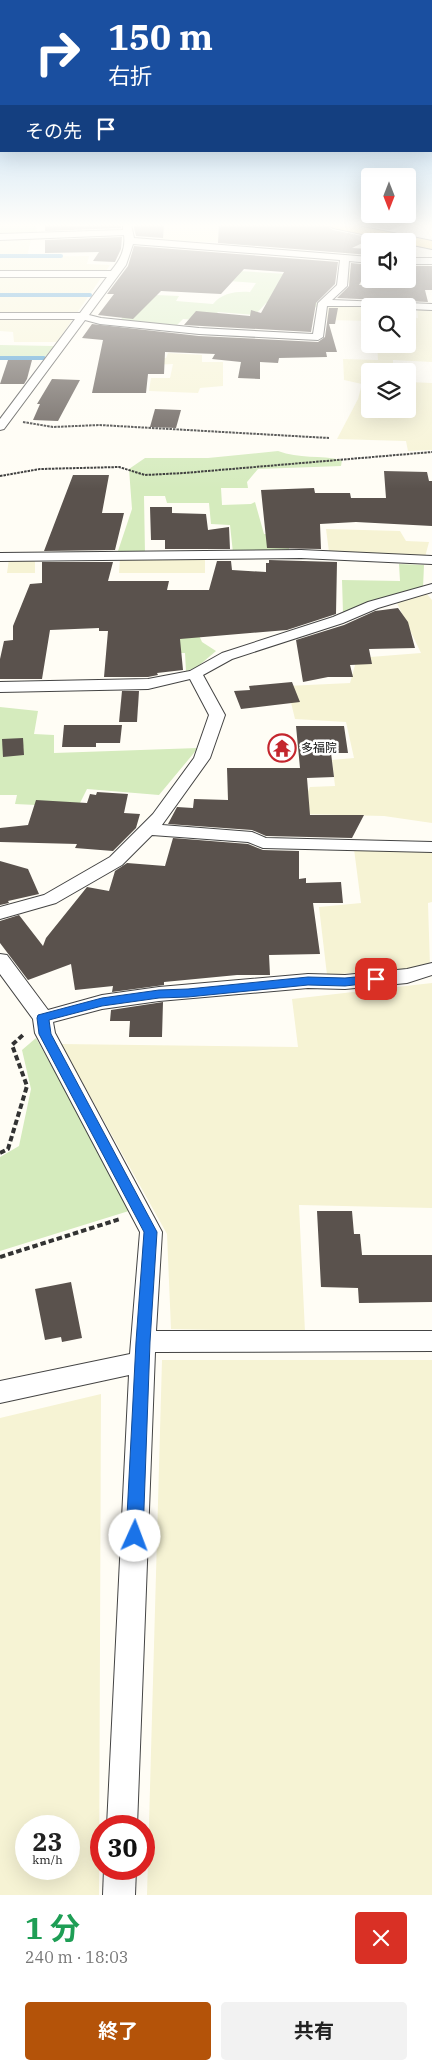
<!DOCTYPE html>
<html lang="ja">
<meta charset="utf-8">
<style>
:root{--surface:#fff;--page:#f2f2f2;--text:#222;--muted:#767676;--accent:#b45309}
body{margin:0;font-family:"IBM Plex Serif","Noto Sans JP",serif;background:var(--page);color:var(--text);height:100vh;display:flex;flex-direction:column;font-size:19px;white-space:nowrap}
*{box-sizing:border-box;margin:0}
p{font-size:16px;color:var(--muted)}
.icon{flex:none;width:28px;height:28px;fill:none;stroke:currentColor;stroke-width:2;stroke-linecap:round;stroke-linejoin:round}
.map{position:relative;height:1895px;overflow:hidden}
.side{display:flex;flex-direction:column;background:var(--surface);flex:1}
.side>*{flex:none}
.hud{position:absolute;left:0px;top:0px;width:432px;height:152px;box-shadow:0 5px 20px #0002;background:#1a4fa0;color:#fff;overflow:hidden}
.needle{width:32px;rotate:180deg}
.buttons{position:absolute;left:361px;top:168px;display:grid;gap:10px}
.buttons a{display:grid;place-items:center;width:55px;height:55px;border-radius:5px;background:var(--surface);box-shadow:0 5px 20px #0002;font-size:25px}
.speed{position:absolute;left:15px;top:1815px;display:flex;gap:10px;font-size:25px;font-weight:700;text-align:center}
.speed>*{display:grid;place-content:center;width:65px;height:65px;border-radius:50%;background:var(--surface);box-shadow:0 5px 20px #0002;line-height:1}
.speed small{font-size:12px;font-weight:400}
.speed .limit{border:8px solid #d22;background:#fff;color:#111}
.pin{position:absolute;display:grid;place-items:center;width:42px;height:42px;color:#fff;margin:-21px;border-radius:10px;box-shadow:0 2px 8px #0006}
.me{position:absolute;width:55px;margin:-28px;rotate:2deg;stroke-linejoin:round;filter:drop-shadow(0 0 4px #0008)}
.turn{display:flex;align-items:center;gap:18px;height:105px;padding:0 25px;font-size:22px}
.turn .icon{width:65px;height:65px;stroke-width:2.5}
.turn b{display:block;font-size:35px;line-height:42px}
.then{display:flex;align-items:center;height:48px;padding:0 25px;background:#0003;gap:10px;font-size:19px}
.round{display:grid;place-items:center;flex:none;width:52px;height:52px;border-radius:5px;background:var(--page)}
.headline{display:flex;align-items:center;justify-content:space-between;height:85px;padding:0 25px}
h1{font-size:30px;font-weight:700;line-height:38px;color:#1e9e55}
.button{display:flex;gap:10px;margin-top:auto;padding:10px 25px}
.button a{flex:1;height:58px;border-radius:5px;background:var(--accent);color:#fff;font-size:20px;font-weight:700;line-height:58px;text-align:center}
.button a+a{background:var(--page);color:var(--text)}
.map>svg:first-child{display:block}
</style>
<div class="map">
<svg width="432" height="1895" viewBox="0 0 432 1895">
<rect width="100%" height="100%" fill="#fffdf5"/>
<g fill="#f6f3d4" fill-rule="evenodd">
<polygon points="167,224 270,224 268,231 219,242 161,241 163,227 167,227"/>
<polygon points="0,239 31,239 27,257 89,256 87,264 110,265 57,342 14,342 13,332 0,331"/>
<polygon points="347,268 359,270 364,277 370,277 370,279 416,279 416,293 400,289 401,284 348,283"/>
<polygon points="327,305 370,306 370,321 327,320 324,310"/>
<polygon points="417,307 432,308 432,362 393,360 393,371 370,371 370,409 408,409 408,382 432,383 432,450 408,451 406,441 337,439 358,399 362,384 344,380 343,359 378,360 377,344 408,344 408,318 418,318"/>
<polygon points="168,353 202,355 202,362 223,362 223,386 200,388 198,393 149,391 151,378 170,378 173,364 151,365 120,358 166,358"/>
<polygon points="326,529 400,531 406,541 429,542 425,557 329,552"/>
<polygon points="205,558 205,573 119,573 120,559"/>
<polygon points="9,559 35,559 35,573 7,573"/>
<polygon points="426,593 432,600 432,823 384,816 249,813 303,801 310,787 335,786 332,760 354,758 346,722 295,719 287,686 350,683 357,658 421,653 396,601"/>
<polygon points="354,849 432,852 432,902 428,903 430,967 327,975 319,907 361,903"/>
<polygon points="432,983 432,1208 299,1205 305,1332 171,1329 167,1234 61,1044 298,1047 292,999"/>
<polygon points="162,1360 432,1360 432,1895 147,1895"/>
<path d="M101 1394 99 1895H0V1418ZM26 1826H69V1869H26Z"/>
</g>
<g fill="#d5ebbd">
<polygon points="0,224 36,224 37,234 0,235"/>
<path d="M186 268 306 275 312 303H321L317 307 266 303 255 315 218 312 211 321 183 319 177 325 121 320 133 294 179 296 176 301 213 304C222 293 236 291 250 292L256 283 229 281Z"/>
<polygon points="0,345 54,346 46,356 0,356"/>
<path d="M278 451C299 459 320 455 342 460L341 466 258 469 247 482 248 488H221L222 505 251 504 255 502 264 534 289 536V551L233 553 230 525 211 524 209 503H167L165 496H144L145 554H117L132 509 129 469 145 458H208Z"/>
<polygon points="399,564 424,565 423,588 343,613 342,580 400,581"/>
<polygon points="198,633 202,642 216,651 196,668 186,671 185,653 165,653 163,634"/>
<polygon points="0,707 38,711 34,734 54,735 54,753 198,748 159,795 87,789 78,807 15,804 17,795 0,795"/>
<polygon points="36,1038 132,1210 0,1251 0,1157 19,1146 31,1089 22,1050"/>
</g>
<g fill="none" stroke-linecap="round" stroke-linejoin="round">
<g stroke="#3f96cf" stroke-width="4">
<polyline points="0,256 61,256"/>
<polyline points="0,295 90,295"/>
<polyline points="0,358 44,358"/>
</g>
</g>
<g fill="#5a524d">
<polygon points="45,224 69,224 69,226 121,224 121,228 45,231"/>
<polygon points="133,224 164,224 163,238 136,236"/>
<polygon points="219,224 325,224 333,230 373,238 352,248 370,249 370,255 218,243"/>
<polygon points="356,224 405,224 390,230"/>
<polygon points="122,237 121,249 115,262 93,261 99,252 45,253 45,240"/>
<polygon points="134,246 338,262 335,284 316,303 311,332 184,325 196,311 250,316 251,310 261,313 284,272 244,269 221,294 161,291 133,319 98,315 114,294 107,294 128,266"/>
<polygon points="351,263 370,265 359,285 408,286 408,266 432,266 432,290 425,290 428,302 337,298 349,286"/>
<polygon points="329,308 338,308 335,324 329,324 337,352 326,352 327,357 279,358 278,363 260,362 260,379 238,378 241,362 212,359 215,354 165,352 164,374 148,374 146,393 92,393 103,340 82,338 92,324 199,336 318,342 325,337"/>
<polygon points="8,360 32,360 27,379 24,384 0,384"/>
<polygon points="52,379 80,380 58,421 33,420 40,404 37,404"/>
<polygon points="155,409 181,410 176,428 150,427"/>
<polygon points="384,471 427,472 429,481 432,481 432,526 356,522 320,524 321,549 267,548 261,490 314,488 315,493 350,493 351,498 386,498"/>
<polygon points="73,475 109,475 102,513 124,513 115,550 44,551"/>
<polygon points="150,507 172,507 172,513 206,514 208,530 229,527 230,549 165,549 165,540 151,540"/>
<polygon points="269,560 337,562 336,614 287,630 180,639 183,670 157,673 158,675 148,677 104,677 108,631 99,631 99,628 50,630 42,679 0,679 0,659 4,641 13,640 13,626 30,584 42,583 42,562 113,562 108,581 169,581 167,590 209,590 217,561 231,561 232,570 266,572 266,563 269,563"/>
<polygon points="398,608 408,622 415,648 369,649 372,664 350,665 353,677 328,677 303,682 296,640 344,625 375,611"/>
<polygon points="292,682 300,702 241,709 234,691 250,690 249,686"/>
<polygon points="122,691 139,691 137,722 119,722"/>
<polygon points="64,725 122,725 120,743 96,743 96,747 62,747"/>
<polygon points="296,726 344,726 348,753 331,753 334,777 307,778 310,815 364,815 352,838 266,836 252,830 168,824 177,807 193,808 194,799 228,800 227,768 300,768"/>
<polygon points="23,738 24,755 3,757 2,739"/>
<polygon points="97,792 128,794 124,813 140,814 136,828 113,851 75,848 77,844 0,842 0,828 28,825 36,800 87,803 90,794 96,795"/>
<polygon points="173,838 248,844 263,850 299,851 299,879 306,878 306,883 341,882 343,903 313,903 320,954 269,955 270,975 237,975 164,982 164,985 112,992 113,986 75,990 71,964 28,980 0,943 0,921 19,915 43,946 46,938 87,887 109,891 115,871 127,863 165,866"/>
<polygon points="0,861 28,869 39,894 8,901 9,903 0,905"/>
<polygon points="163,1002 162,1037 129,1037 130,1021 110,1021 111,1010"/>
<polygon points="317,1211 352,1211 354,1234 360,1234 362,1255 432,1255 432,1302 359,1303 358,1288 321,1287"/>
<polygon points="71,1282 82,1338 62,1342 61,1337 45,1340 35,1289"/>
</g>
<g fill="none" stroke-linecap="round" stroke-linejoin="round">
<g stroke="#444" stroke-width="2">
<g id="minor">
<path d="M123 224H131L134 238 370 257V263L349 261 347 286 332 300 432 304V310L408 309V306H327L323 337 318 340 199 334 100 324 85 320 4 429 0 430V419L75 319H0V313H80L107 277H0V271H111C120 260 126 249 124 235L0 240V234L123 230ZM133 244 340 260 337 285 318 303 313 334 199 328 101 318 89 315 126 265Z"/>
<rect x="408" y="258" width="24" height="6"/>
<polygon points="301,550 432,556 432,564 301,558 0,561 0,553"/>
<polygon points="432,584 432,592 378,608 343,623 232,659 203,675 225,715 210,758 162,825 252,832 266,838 432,842 432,852 263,848 248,842 152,835 122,865 56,903 0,919 0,907 44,895 110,857 153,814 194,758 209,715 190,679 148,689 0,692 0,682 148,679 190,671 222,653 333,617 368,602"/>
<polygon points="0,954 7,955 48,1010 102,995 159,987 308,974 345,975 407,969 432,963 432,975 407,983 345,989 308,988 159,1001 102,1009 53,1022 55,1033 162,1232 156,1331 432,1331 432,1351 155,1352 137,1826 107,1826 129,1375 0,1403 0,1381 130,1354 140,1232 35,1033 33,1019 0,974"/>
<polygon points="104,1869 136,1869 135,1895 103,1895"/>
</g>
</g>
<g stroke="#222" stroke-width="2">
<polygon id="primary" points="327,224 349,224 432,241 432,249 408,244 408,241 396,241 333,228"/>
</g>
<g stroke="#333" stroke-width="2" stroke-dasharray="2.5 1" stroke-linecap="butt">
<polyline points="23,422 53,427 99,425 329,438"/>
<polyline points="0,476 40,469 119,467 145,475 184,473 432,452"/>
</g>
<g stroke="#333" stroke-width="4" stroke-dasharray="5.5 3" stroke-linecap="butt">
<polyline points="0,1153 8,1149 27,1086 12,1045 24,1034"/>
<polyline points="0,1257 120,1219"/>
</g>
<use href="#minor" fill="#fff" fill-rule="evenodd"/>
<use href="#primary" fill="#f9d66b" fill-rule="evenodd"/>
</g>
<linearGradient id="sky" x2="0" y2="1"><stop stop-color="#95c6ee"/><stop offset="0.46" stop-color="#fffefa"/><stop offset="1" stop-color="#fffefa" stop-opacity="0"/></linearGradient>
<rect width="432" height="489" fill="url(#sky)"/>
<polygon fill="#1a73e8" stroke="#114b97" points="376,975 382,979 380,982 345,986 308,985 188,997 159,998 102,1006 49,1020 51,1034 157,1232 150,1342 143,1536 140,1541 135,1544 129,1541 126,1536 136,1342 144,1232 39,1034 37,1018 38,1015 102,998 159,990 188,989 308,977 345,978"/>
<defs>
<g id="temple-ring" transform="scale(1.4375)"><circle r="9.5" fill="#fff" stroke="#c4262e" stroke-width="1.5"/><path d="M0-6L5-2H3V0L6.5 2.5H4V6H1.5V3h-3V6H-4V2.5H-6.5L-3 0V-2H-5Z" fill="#c4262e"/></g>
</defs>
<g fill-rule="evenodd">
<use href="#temple-ring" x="282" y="748"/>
</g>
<g text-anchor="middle" stroke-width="5" stroke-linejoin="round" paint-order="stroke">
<g font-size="12" fill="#111" stroke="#fff" text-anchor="start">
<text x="301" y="752">多福院</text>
</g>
</g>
</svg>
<div class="buttons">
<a><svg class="needle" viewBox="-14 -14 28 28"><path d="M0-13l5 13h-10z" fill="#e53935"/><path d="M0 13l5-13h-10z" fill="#767676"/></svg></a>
<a><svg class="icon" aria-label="sound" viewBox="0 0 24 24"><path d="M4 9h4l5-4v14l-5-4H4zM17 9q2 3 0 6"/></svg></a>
<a><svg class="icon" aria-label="search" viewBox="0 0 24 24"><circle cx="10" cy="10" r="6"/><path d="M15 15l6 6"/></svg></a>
<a><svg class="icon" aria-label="layers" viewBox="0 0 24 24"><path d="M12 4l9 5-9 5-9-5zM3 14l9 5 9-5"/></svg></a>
</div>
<div class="speed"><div>23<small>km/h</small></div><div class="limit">30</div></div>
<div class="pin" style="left:376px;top:979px;background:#d93025"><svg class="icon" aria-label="arrive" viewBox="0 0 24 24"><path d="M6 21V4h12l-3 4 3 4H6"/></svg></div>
<svg class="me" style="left:135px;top:1536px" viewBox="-20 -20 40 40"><circle r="19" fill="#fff"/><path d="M0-13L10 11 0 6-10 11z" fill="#1a73e8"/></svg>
<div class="hud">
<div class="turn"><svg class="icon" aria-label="right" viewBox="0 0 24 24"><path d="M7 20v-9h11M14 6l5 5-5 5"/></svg><div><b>150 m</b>右折</div></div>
<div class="then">その先<svg class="icon" aria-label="arrive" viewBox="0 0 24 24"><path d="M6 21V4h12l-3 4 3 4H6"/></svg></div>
</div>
</div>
<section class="side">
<div class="headline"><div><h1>1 分</h1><p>240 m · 18:03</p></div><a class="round" style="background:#d93025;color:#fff"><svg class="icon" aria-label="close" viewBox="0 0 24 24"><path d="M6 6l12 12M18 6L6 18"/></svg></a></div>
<div class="button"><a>終了</a><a>共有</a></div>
</section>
